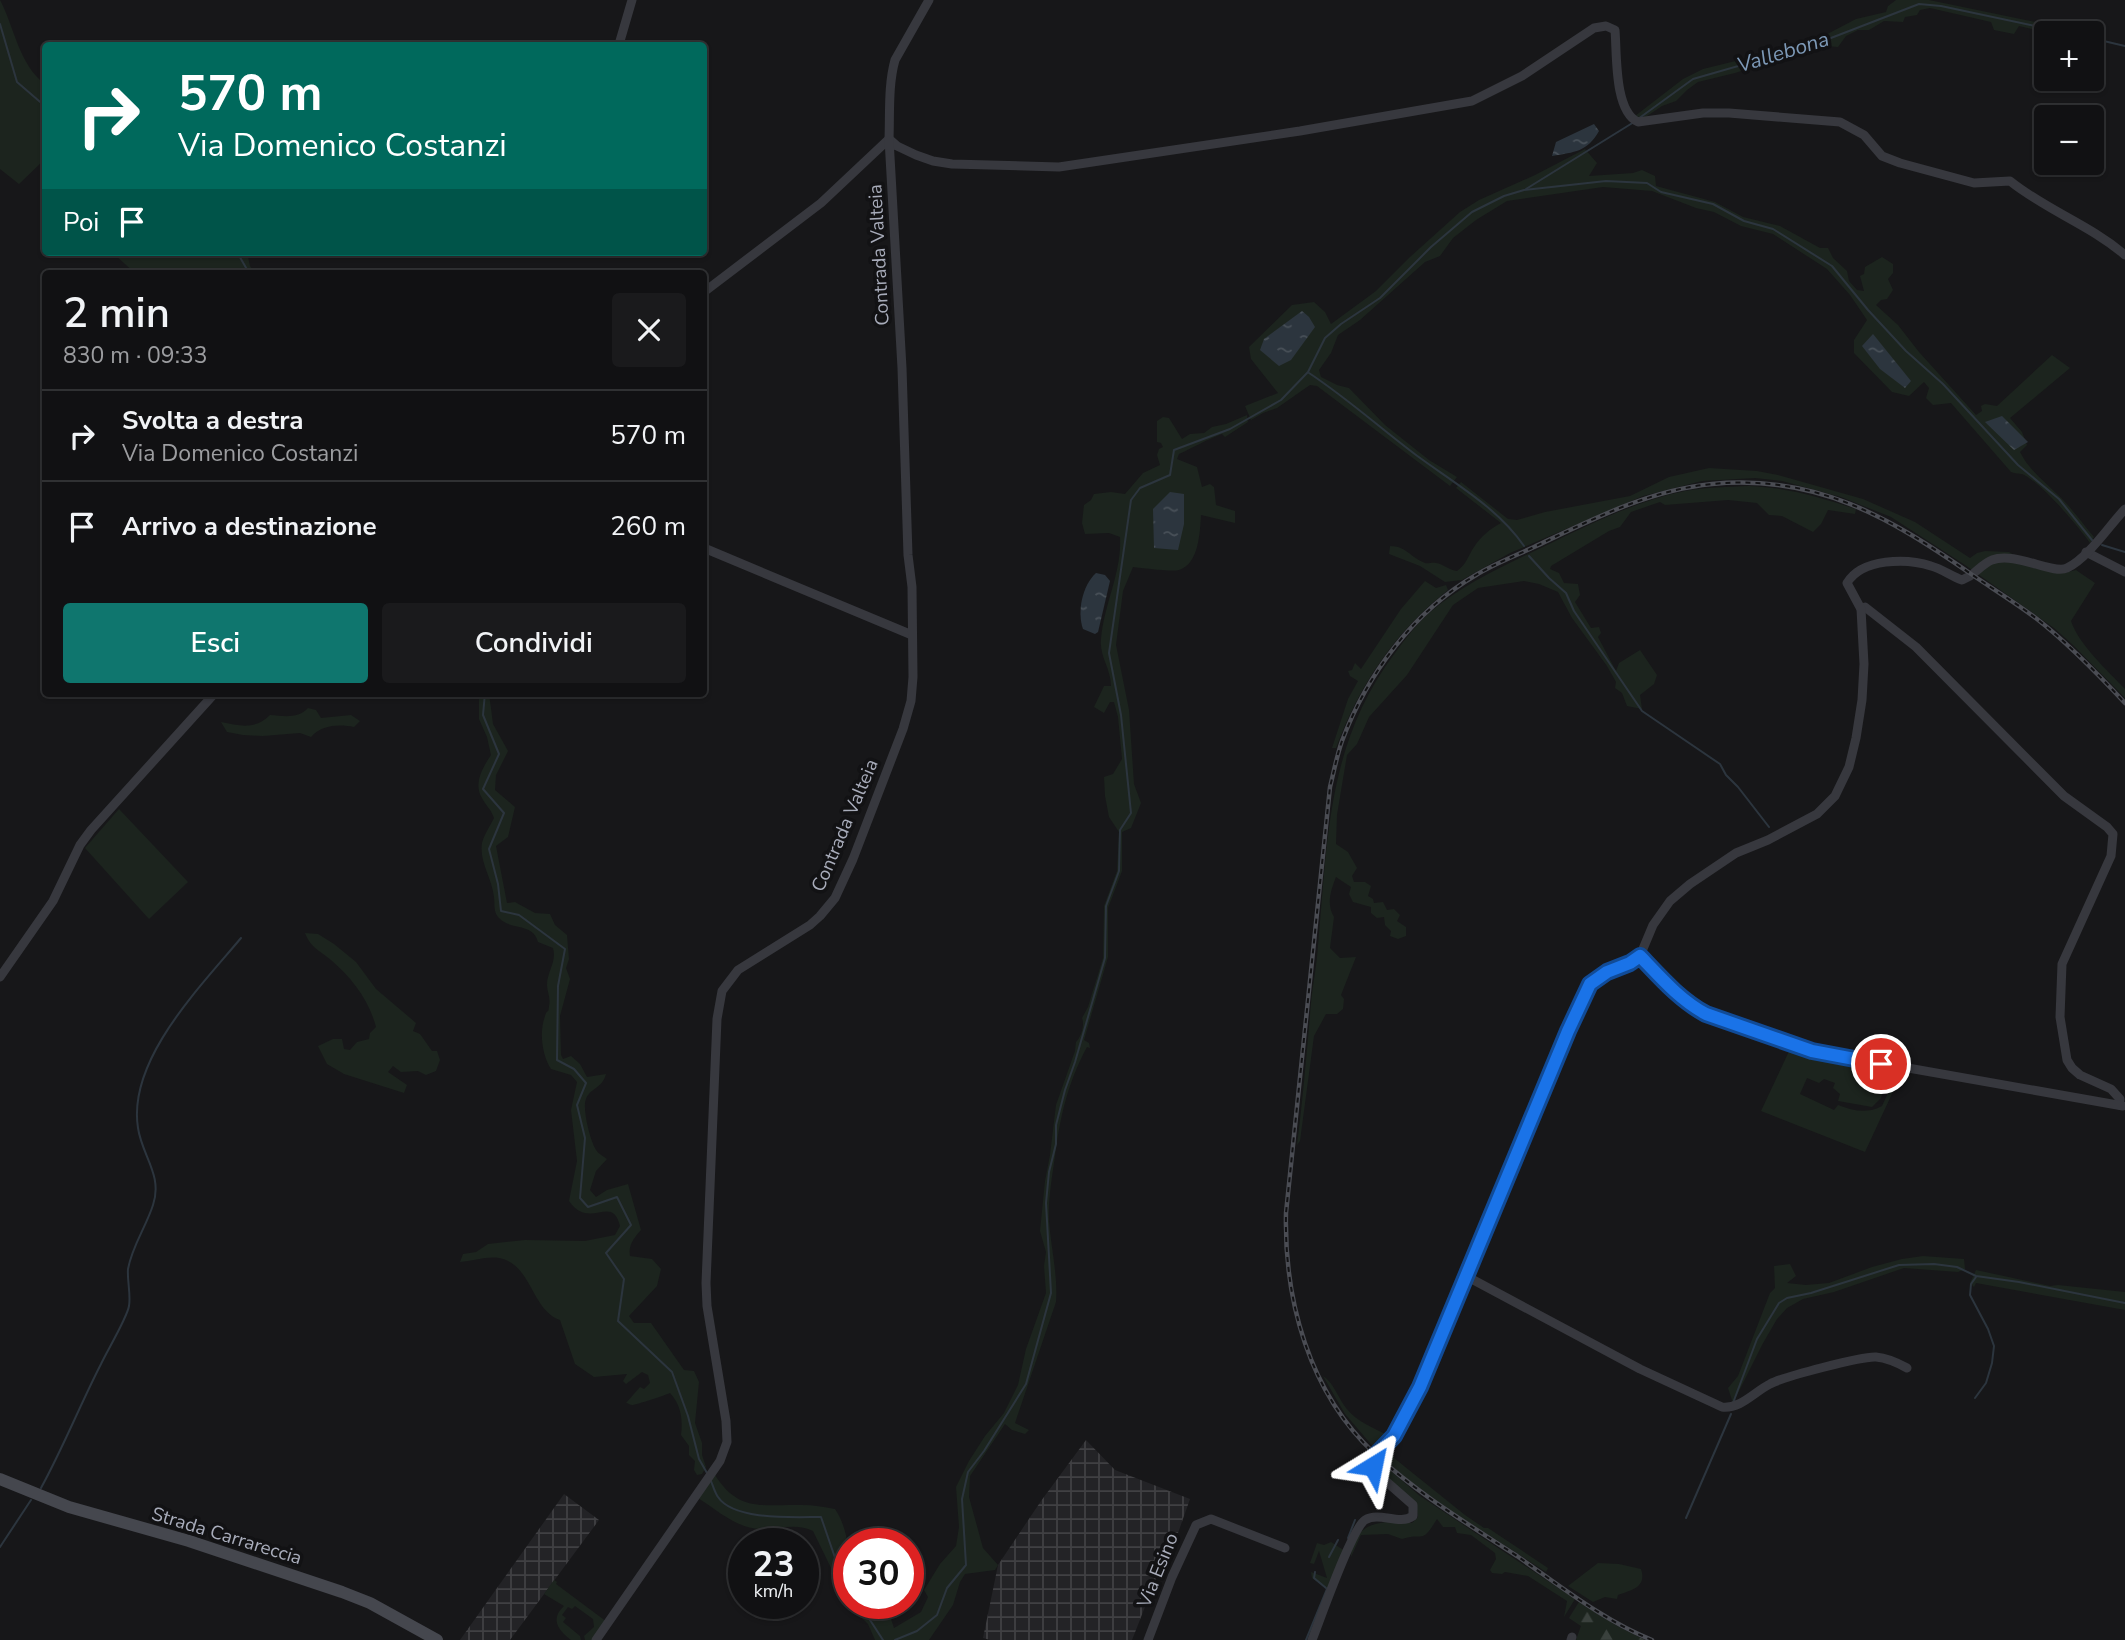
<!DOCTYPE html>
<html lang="it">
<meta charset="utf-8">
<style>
:root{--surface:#111113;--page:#1a1a1c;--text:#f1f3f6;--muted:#9c9da0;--line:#303133;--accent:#0f766e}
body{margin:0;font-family:"Nunito Sans",sans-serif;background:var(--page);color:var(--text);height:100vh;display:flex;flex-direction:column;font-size:26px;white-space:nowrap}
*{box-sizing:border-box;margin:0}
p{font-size:23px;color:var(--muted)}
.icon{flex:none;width:38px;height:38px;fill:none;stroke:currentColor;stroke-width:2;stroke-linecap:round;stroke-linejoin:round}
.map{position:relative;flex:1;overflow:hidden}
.details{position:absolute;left:42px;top:270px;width:665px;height:427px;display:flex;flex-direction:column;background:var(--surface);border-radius:7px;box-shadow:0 2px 5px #0004,0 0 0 2px var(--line)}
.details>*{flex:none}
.banner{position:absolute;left:42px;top:42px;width:665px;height:214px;border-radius:7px;box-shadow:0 2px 5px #0004,0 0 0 2px var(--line);background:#00695c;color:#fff;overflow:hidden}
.controls{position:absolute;left:2034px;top:21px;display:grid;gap:14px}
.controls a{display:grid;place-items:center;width:70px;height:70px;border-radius:7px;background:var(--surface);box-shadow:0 2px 5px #0004,0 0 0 2px var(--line);font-size:35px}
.speed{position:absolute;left:728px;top:1528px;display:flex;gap:14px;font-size:35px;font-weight:700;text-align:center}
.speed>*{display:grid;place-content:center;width:91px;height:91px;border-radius:50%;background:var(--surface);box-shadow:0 2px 5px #0004,0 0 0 2px var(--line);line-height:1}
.speed small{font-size:18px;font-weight:400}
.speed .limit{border:10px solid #d22;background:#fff;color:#111}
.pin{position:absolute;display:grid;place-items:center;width:60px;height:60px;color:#fff;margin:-30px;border:4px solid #fff;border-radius:50%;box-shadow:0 2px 7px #0007}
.me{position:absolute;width:77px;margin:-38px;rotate:35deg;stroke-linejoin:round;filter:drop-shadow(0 0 5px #0008)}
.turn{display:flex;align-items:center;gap:24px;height:147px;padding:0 21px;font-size:32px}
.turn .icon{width:91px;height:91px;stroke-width:2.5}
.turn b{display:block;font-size:49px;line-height:60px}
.then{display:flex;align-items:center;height:66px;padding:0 21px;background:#0003;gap:14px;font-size:26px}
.round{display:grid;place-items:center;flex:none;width:74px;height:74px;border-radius:7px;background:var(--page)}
.headline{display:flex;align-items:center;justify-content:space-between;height:119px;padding:0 21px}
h1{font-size:42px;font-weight:600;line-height:52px}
.button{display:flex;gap:14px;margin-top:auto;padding:14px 21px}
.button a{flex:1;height:80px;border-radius:7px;background:var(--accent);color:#fff;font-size:28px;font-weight:600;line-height:80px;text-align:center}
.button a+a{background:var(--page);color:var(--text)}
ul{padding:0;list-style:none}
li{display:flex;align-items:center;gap:21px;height:91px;padding:0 21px;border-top:2px solid var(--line)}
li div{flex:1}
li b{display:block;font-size:26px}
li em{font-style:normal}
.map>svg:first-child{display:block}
</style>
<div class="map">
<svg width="2125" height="1640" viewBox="0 0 2125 1640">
<defs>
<pattern id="industrial-grid" width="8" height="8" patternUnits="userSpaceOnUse" patternTransform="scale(1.75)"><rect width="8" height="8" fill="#232326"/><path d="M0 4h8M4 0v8" fill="none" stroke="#404043"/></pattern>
<pattern id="forest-firs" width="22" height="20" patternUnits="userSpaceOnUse" patternTransform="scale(1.75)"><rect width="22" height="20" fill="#1c241e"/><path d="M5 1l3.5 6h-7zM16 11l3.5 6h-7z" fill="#3a413d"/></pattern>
<pattern id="water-ripples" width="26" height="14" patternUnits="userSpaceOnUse" patternTransform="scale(1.75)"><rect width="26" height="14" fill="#2c353e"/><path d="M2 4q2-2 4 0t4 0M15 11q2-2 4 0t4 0" fill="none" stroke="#485058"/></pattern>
</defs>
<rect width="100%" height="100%" fill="#171719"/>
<g fill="url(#industrial-grid)">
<polygon points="1086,1440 1115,1470 1190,1499 1178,1533 1174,1533 1132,1640 990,1640 983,1638 998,1565 1041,1501"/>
<polygon points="564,1494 599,1520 510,1640 460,1640"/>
</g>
<g fill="#1c241e">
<path d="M0 0C14 26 19 65 45 84V159L19 184 0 169Z"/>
<polygon points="1896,0 1929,0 2089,33 2050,33 2019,26 2014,34 1994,30 1991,22 1930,8 1920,10 1917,15 1905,17 1903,22 1884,21 1869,30 1858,30 1846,36 1838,47 1827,46 1801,51 1735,73 1698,82 1687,90 1676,101 1662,106 1644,118 1635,116 1683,79 1703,69 1812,42 1856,19 1886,12 1888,6"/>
<path d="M1585 149 1597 163 1589 176 1633 173 1642 170 1655 176 1656 186 1715 202 1743 217 1780 226 1820 248H1828L1833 258 1847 271 1849 281 1857 290 1864 291 1860 276 1864 274 1865 267 1882 257 1893 264V273L1888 279 1893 290 1887 299 1881 300 1876 305 1898 325 1919 352 1976 415 1982 411 1981 406 1985 404 1997 406 2052 355 2070 368 2010 418 2022 432 2027 445 2020 452C2029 470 2043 480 2057 494 2071 507 2082 523 2094 537L2090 543C2078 526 2041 482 2022 474 2020 474 2013 473 2011 472L1951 403 1933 405 1926 398 1929 388 1924 382 1909 396 1892 392 1854 353V340L1867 320 1850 295 1827 269 1773 234 1741 226 1714 212 1696 208 1652 191 1603 187 1507 201 1476 220 1453 238 1440 256 1425 262 1360 320 1338 335 1331 353 1319 370 1321 377 1337 385 1349 388 1385 425 1429 460 1457 477 1450 486 1317 386 1310 385 1277 408 1263 413 1251 420 1245 406 1278 393 1251 359 1249 347 1292 305 1314 302 1325 312 1331 324 1376 291 1410 257 1460 212 1479 200 1535 175Z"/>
<polygon points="108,252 247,252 250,266 255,273 135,273 115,255"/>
<path d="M1247 415 1248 422 1225 437 1222 434C1206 440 1194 447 1179 454L1177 459 1197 467 1202 487 1210 484 1214 487 1216 505 1235 511V523L1201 515C1200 532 1199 564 1179 570 1171 572 1143 568 1133 567L1123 591 1116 645 1129 710 1134 784 1141 803 1131 828 1122 832V871L1108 908V957L1084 1040 1089 1043 1090 1048 1087 1047C1068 1082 1060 1117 1055 1156 1052 1178 1048 1199 1049 1221 1051 1248 1058 1275 1056 1302L1015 1423 1029 1430 1025 1434 1012 1430 1005 1424 970 1476 969 1497 983 1548 998 1565 995 1570 965 1574 960 1582 953 1605 929 1640H875L868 1624 849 1605 813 1531C796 1522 776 1530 758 1529 735 1527 717 1510 698 1498L715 1475C739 1513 763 1504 802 1505 813 1505 824 1507 835 1509 853 1536 849 1571 849 1603H875L888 1610 894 1628 921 1612 928 1597 924 1590 940 1564 956 1546 959 1527 956 1487 969 1461 985 1436 1004 1413 1018 1385 1026 1349 1046 1293 1044 1266 1046 1252 1040 1231 1045 1181 1050 1155 1056 1105 1075 1051 1076 1042C1081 1037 1085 1025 1082 1018L1088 1007 1103 958 1104 906 1117 871 1119 832 1109 817 1105 796 1104 777 1113 774 1122 759 1118 717 1114 702H1110L1104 713 1094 707 1104 686H1111C1111 669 1099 656 1101 639 1104 604 1122 572 1120 537L1109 533 1085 534 1082 523 1084 505 1091 500 1094 494 1111 492 1125 494 1143 473 1160 465 1157 455 1159 449 1163 447 1161 443 1157 442V421L1163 417 1169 418 1182 439 1190 434 1204 433 1212 427 1226 424Z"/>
<path d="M1709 468 1757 471 1778 475 1863 499 1915 522 1970 558 1977 553 1985 551 2009 552 2025 562 2064 573 2076 570 2095 583 2071 621C2079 645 2108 671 2125 689V698L2073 645 2054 628 1965 565 1891 517 1841 497 1782 481 1755 478 1702 481 1643 496 1510 553 1462 580 1445 582 1420 566 1389 554 1390 546C1406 546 1410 557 1425 563 1428 564 1432 562 1436 563 1443 564 1449 570 1457 571 1466 565 1468 556 1474 547 1481 536 1490 529 1501 523L1456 488 1461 482 1508 519 1517 520 1545 512 1630 496 1669 477Z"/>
<path d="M1749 486C1790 488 1818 497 1856 509L1855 514 1828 510 1821 524 1813 532 1782 516 1769 515 1757 503 1728 500 1665 505 1660 502 1631 512 1620 527 1609 531 1551 566 1550 569 1559 573 1564 583 1578 584 1580 595 1575 602 1591 628 1599 627 1601 633 1598 637 1616 671 1619 663 1640 650 1657 675 1654 684 1640 695 1642 709 1627 706 1622 693 1615 688 1616 682 1607 666 1572 618 1558 592 1539 584 1524 581 1478 588 1453 605 1407 675 1369 717 1357 744 1347 755 1337 815 1336 844 1348 852 1357 868 1352 876 1354 882H1365L1371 886 1368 896 1373 899 1374 903 1383 902 1387 910 1394 909 1400 915 1397 921 1406 927V936L1398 939 1390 936 1391 931 1385 925 1384 917 1377 918 1371 913V907L1353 902 1349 894 1351 887 1336 877C1331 890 1326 904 1334 917L1330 948 1340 958 1356 957 1341 995 1344 999 1343 1009 1337 1014H1326L1314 1036 1300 1141 1297 1145C1303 1098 1307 1050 1311 1003 1313 983 1317 964 1318 945 1328 838 1327 743 1395 653 1405 639 1416 625 1429 613 1463 584 1503 566 1543 547 1588 525 1636 501 1685 491 1706 487 1728 487 1749 486Z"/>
<path d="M1425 581 1436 588 1446 585 1448 590C1394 633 1360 684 1336 748H1332L1348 699 1358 681 1350 676 1348 671 1352 670 1355 663 1361 669 1401 609Z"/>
<path d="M479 693H489L493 724 508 751 496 775 495 790 515 807 508 837 496 846 507 903 515 902 535 913 550 914 555 925 567 935 569 959 566 968 570 979 560 1016 561 1055 563 1059 571 1056 580 1064 587 1077 606 1074C602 1089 590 1088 586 1099 582 1108 590 1139 595 1148 597 1153 603 1156 607 1159L596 1171 590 1190 596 1197 607 1190 628 1184 641 1230C634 1238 628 1245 630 1256L652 1259 661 1269 657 1286 629 1316 634 1323H651L684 1370 694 1371 699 1382 695 1423 702 1443V1455L706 1467 702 1474 697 1475 694 1470 695 1461 689 1455V1446L681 1435C683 1419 681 1405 670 1393 666 1395 636 1405 632 1405 630 1405 628 1403 626 1403L640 1387 644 1389 650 1383 648 1375 642 1372 626 1384 623 1381 627 1374 594 1377 575 1364 560 1320C531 1310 532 1264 499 1258 488 1256 472 1261 460 1262L463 1254 476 1252 488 1244 525 1240 585 1241 615 1235 620 1226C612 1193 590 1231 569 1201L577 1161 571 1110 577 1082 571 1075 551 1069C542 1055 539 1032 545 1016 548 1007 548 1016 549 1006 551 998 547 992 547 985 547 971 557 962 553 948L538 942C533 922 511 931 499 918 493 912 495 904 494 897 492 878 479 862 482 843 484 835 490 826 494 818 491 809 486 806 482 798 473 784 483 767 491 755L487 737 479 719Z"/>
<path d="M308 708 316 710 321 718 351 715 360 721 354 727C338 724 322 725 311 737L300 733 263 736 243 735 227 732 221 722C240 726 255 730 270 715 284 716 298 719 308 708Z"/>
<polygon points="119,809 188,882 149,919 85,848"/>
<path d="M305 933 318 934 334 944 356 962 376 989 416 1023 413 1031 420 1034 432 1051H437L440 1060 436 1071 426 1075 418 1071 401 1072 393 1066 388 1072 407 1085 404 1093 344 1074 327 1064 318 1046 333 1039H342L344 1049 350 1050 357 1042 369 1039 370 1033 376 1027C369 1000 352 978 331 960 319 950 311 948 305 933Z"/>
<path d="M1791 1047 1841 1061 1877 1068 1874 1082 1885 1084 1881 1098 1872 1107 1838 1101 1840 1094 1833 1088 1835 1083 1824 1079 1819 1083 1807 1078 1800 1094 1834 1110 1838 1105C1853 1111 1868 1114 1882 1106L1899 1069 1903 1070 1865 1152 1761 1111Z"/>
<polygon points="1923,1256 1964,1259 1965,1269 1958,1272 1904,1268 1834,1292 1803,1299 1787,1308 1777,1319 1762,1345 1733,1403 1728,1388 1738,1376 1770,1293 1775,1288 1774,1266 1790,1264 1796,1276 1787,1283 1806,1285 1829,1283 1872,1267 1902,1259"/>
<polygon points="1976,1270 2050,1286 2058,1285 2125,1292 2125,1310 1976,1283 1974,1287 1970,1283"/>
<path d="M1323 1376C1334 1383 1338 1398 1346 1408 1357 1422 1374 1428 1389 1436L1376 1450 1345 1414Z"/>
<path d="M1391 1446 1394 1458 1465 1515 1484 1528H1488L1548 1568 1546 1572C1490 1535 1430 1501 1380 1456Z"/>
<path d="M1378 1460 1420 1496 1575 1599 1564 1617 1567 1601 1528 1576 1505 1572 1502 1574 1492 1573 1490 1570 1496 1559 1495 1553 1471 1535 1457 1533 1455 1527H1443L1437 1519C1421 1545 1425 1532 1402 1539L1388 1534 1361 1535 1351 1557C1353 1522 1383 1519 1412 1523L1418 1517 1416 1504 1393 1484 1377 1465Z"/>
<polygon points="1331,1542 1345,1551 1328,1590 1312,1578 1311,1572 1327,1578 1319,1551 1314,1564 1310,1563 1317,1543 1324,1545"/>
<path d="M1598 1563 1619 1564 1641 1569C1647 1587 1632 1590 1618 1595L1617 1599 1605 1597 1593 1602 1568 1586Z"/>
<path d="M554 1580 557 1582 556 1584 607 1622 594 1640H585L584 1636 594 1627 593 1619 575 1606 572 1609 568 1607 562 1615 566 1618 563 1622 580 1636 581 1640H571C558 1630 550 1619 564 1606L544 1594Z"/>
</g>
<polygon fill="url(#forest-firs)" points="1579,1602 1617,1626 1645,1640 1576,1640 1581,1626 1569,1618"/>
<g fill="url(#water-ripples)">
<path d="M1594 124 1599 131C1587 152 1575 152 1552 156L1556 142Z"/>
<polygon points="1302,311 1309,317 1315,327 1291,360 1279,366 1260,350 1264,339"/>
<polygon points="1873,334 1911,381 1905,388 1880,369 1862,346"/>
<polygon points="2002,416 2028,442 2014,450 1985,422"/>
<polygon points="1170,492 1184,494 1184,524 1178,550 1154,548 1153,509"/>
<path d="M1096 573 1105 575 1110 581 1098 632 1095 634 1083 629C1077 612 1082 586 1096 573Z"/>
</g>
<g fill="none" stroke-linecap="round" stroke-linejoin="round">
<g stroke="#2c353e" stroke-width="2">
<polyline points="0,24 17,82 46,107"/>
<polyline points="2091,38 2125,46"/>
<polyline points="1638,119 1693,79 1818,43 1919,4 1941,6 2068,33"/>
<polyline points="1526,189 1634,122"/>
<polyline points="237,252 249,273"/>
<path d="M1309 373C1347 398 1380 428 1416 455 1454 483 1497 507 1524 546"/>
<polyline points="2102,545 2125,552"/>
<polyline points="1529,556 1549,578 1566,593 1574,611 1642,711 1720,764 1726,775 1738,787 1769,827"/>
<polyline points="485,693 483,715 499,754 483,789 504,813 489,849 498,884 501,911 519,915 565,949 558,986 557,1060 574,1069 586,1083 577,1105 585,1138 580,1198 588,1207 617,1197 631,1225 606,1253 624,1279 618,1321 672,1372 688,1416 699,1459 707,1473"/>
<polyline points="1975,1398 1986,1383 1992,1363 1994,1346 1988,1329 1970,1295 1971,1284 1976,1277"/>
<polyline points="1733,1403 1757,1339 1779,1303 1787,1298 1811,1293 1899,1265 1934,1264 1957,1267 1976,1276 2019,1282 2125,1303"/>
<path d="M711 1481C713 1486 715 1493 718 1497 734 1521 795 1517 821 1517L842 1578 849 1588"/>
<path d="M41 1488C63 1448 80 1405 101 1364 107 1351 127 1318 129 1306 131 1294 127 1281 128 1269 132 1246 146 1227 153 1205 163 1175 142 1156 138 1128 127 1060 201 986 241 938"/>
<polyline points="1686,1518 1731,1414"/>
<polyline points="1348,1538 1355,1520"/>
<polyline points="0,1547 31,1500"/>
<polyline points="1329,1557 1338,1540"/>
<polyline points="1315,1572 1314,1578 1326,1588"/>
<polyline points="859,1603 883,1640"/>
<polyline points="895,1640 917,1631 937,1615 947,1588 966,1565 962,1499 968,1472 984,1451 1026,1384 1051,1293 1046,1203 1049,1172 1056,1144 1056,1125 1065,1090 1075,1062 1105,958 1106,906 1119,871 1120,830 1131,813 1121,715 1109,653 1131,500 1140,488 1170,475 1174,450 1230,429 1281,400 1308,372 1325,338 1341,324 1380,298 1431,247 1472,212 1504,196 1524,190 1606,181 1647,183 1661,192 1713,204 1744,221 1773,229 1832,266 1868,310 1906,351 1943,384 2018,465 2059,499 2092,540"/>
<polyline points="1306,1640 1327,1589"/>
</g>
<g stroke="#37383e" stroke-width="9">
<polyline points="621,46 620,41 632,0"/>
<path d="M704 292 821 203 889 139 897 146 916 155 933 161 952 164 1059 167 1300 131 1472 101 1522 76 1594 28 1606 26 1615 30C1617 54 1614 111 1638 122L1703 113H1729L1840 122 1864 135 1882 156 1900 163 1974 183 2010 181C2046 210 2090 225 2125 255"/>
<polyline points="704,548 912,635"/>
<polyline points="2086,552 2125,572"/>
<path d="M1974 573C1980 568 1986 562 1992 560 2015 551 2053 575 2067 568 2088 558 2109 526 2125 509"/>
<polyline points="1861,609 1865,607 1916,647 2064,796 2107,827 2113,834 2111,856 2062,964 2060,1017 2067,1060 2072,1068 2080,1075 2111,1089 2120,1099 2119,1105"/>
<path d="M1640 956 1653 925 1670 901 1690 884 1736 853 1768 840 1817 814 1835 796 1849 767 1856 738 1862 700 1864 664 1861 609 1847 583C1862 558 1907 558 1931 566 1942 569 1951 576 1962 580L1970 576"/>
<path d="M1640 956C1661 978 1680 1000 1706 1014L1812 1051 2123 1106"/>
<polyline points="0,977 53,901 80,845 91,830 215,693"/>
<path d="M1466 1276 1640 1369 1722 1407C1741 1409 1754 1392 1770 1384 1783 1377 1862 1356 1876 1357 1887 1358 1898 1363 1907 1368"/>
<path d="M596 1640 720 1461 727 1442 726 1421 707 1306 706 1283 717 1019 722 991 738 970 810 925 820 916 835 898 853 859 903 729 911 701 913 677 912 587 908 555 902 368 889 139C890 113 888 85 895 60L929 0"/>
<polyline points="1148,1640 1172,1577 1196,1525 1211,1519 1285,1548"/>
<path d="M1312 1640C1320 1620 1352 1528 1365 1520 1380 1511 1399 1526 1413 1516V1505L1380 1476 1371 1461 1394 1436 1403 1422 1420 1387 1586 990 1596 979 1640 956"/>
<polyline points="1571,1640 1572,1637"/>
</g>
<polyline stroke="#45474e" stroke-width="12" points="0,1479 69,1507 189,1541 342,1592 370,1603 437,1640"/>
<g stroke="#4a4c53" stroke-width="4.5">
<path id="rail" d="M1652 1640C1604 1621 1559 1585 1517 1556 1468 1524 1418 1494 1375 1454 1309 1393 1284 1300 1286 1213L1330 787C1334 771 1337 755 1342 741 1367 674 1414 611 1476 575 1494 564 1515 556 1534 547 1591 520 1649 490 1712 484 1816 474 1889 517 1971 574 1993 589 2016 603 2037 619 2069 644 2097 673 2125 703"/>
</g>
<use href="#rail" stroke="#121214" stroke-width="2" stroke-dasharray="5" stroke-linecap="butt"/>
</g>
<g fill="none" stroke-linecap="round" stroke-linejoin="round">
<g stroke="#114b97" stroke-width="18">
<path id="route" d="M1373 1466 1371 1461 1373 1458 1394 1436 1420 1387 1568 1031 1590 984 1607 972 1630 963 1640 956C1661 978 1680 1000 1706 1014L1812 1051 1881 1064"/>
</g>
<use href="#route" stroke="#1a73e8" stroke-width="12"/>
</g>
<g text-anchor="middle" stroke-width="7" stroke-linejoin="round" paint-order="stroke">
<g font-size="19" fill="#a8acba" stroke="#121214">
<text transform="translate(878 255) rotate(-93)" y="7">Contrada Valteia</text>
<text transform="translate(844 825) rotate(-67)" y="7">Contrada Valteia</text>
<text transform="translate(227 1535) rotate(17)" y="7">Strada Carrareccia</text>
<text transform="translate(1157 1570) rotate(-68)" y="7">Via Esino</text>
</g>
<g font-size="21" font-style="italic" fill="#7d99b7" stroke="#121214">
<text transform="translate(1783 52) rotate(-17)" y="7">Vallebona</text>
</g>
</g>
</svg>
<div class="controls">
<a>+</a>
<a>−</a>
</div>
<div class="speed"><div>23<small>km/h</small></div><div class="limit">30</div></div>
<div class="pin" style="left:1881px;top:1064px;background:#d93025"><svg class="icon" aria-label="arrive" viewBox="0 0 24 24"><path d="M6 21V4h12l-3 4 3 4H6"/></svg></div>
<svg class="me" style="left:1373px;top:1466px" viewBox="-20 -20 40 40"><path d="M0-17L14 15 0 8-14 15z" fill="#1a73e8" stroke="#fff" stroke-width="4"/></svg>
<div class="banner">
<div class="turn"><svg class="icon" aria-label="right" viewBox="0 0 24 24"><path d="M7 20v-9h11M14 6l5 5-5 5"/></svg><div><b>570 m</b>Via Domenico Costanzi</div></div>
<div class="then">Poi<svg class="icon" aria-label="arrive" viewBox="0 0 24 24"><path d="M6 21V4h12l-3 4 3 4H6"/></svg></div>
</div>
<section class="details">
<div class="headline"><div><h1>2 min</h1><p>830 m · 09:33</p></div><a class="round"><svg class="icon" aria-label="close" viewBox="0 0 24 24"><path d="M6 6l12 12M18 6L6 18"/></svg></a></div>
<ul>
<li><svg class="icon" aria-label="right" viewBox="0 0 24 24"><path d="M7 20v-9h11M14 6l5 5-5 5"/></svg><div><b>Svolta a destra</b><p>Via Domenico Costanzi</p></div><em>570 m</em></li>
<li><svg class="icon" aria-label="arrive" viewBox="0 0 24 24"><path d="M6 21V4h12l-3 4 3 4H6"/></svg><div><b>Arrivo a destinazione</b></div><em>260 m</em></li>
</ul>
<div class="button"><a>Esci</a><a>Condividi</a></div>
</section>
</div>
